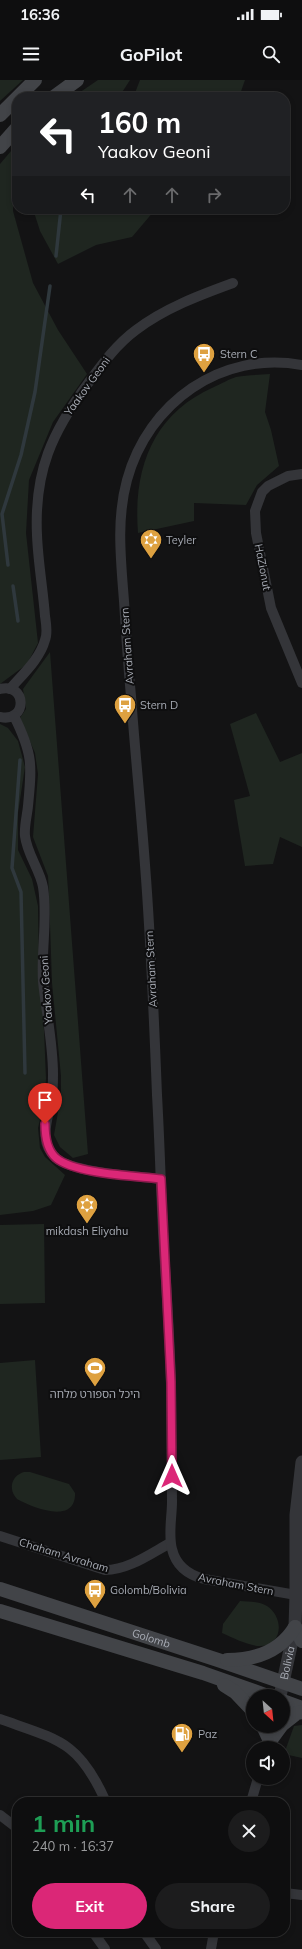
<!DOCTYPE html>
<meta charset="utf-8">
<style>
:root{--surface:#0e0e0f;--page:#1c1c1d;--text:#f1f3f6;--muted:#9b9c9e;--line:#2e2e2f;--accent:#db2777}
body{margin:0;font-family:Mulish,"Noto Sans Hebrew",sans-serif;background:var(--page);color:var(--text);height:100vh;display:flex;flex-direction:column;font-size:15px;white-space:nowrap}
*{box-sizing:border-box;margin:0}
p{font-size:13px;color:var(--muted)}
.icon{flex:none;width:22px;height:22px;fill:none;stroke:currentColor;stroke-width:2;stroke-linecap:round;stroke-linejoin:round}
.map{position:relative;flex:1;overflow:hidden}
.sheet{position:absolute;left:12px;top:1717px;width:278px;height:140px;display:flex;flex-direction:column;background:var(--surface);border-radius:16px;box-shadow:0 2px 6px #0003,0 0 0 1px var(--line)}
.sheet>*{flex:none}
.guide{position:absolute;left:12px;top:12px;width:278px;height:122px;border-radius:16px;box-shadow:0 2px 6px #0003,0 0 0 1px var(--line);background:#202124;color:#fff;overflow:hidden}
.needle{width:26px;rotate:153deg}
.controls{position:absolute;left:246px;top:1609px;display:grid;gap:8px}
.controls a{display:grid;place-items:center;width:44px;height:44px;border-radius:50%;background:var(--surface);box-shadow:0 2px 6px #0003,0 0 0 1px var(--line);font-size:20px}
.pin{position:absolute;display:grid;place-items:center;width:34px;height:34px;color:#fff;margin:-41px -17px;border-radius:50% 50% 50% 0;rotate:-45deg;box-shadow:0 0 4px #0007}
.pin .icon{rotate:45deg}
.me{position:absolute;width:44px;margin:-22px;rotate:0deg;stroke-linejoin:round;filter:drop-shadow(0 0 3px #0008)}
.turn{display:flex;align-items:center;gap:14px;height:84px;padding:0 20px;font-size:18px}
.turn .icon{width:52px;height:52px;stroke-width:2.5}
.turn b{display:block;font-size:28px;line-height:34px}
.lanes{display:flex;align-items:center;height:38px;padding:0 20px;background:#0003;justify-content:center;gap:20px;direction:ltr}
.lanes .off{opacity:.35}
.round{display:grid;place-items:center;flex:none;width:42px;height:42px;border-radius:21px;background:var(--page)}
.head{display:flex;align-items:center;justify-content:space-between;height:68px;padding:0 20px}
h1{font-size:24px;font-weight:700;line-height:30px;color:#1e9e55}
.action{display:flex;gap:8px;margin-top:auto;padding:8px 20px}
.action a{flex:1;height:46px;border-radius:24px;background:var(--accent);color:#fff;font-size:16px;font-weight:700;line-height:46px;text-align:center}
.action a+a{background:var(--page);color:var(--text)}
.status{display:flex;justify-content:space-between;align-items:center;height:28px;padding:0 20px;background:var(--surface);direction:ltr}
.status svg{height:11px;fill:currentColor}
header{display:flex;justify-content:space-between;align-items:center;height:52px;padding:0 20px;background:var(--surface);font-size:18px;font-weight:700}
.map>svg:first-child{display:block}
</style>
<div class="status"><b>16:36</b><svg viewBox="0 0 49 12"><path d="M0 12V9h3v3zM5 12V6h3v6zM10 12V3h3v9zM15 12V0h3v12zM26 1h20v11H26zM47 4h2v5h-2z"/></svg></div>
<header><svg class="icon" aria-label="menu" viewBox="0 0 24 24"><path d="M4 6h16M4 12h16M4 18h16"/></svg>GoPilot<svg class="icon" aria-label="search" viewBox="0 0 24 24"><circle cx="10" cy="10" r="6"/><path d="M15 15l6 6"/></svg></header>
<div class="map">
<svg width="302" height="1869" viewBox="0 0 302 1869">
<rect width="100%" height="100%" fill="#131314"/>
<g fill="#1f2620">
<polygon points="0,0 23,0 0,21"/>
<polygon points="98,0 130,0 119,17 73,17"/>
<polygon points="140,0 245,0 239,17 136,17 135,13"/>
<polygon points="17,64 17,96 13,101 13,131 33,203 58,250 87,294 53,342 29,400 26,453 38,563 27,584 0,604 0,84"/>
<polygon points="33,129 153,129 154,131 132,157 96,165 58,184 40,151"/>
<path d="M270 294 265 332 271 350 279 386 257 405 246 425 194 423V441L138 453C133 390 152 334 214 307 221 304 229 299 236 297 247 295 259 295 270 294Z"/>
<polygon points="50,572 88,1074 73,1078 60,1067 54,1055 61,1015 61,996 52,903 49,815 48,796 33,757 38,694 35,673 20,638 26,629 23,609"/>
<polygon points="256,633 280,682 302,673 302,767 280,757 273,784 245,786 234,720 250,716 230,644"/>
<polygon points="0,644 8,648 18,661 25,687 18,733 18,770 32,799 38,826 39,887 44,950 46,999 44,1022 38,1048 40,1068 45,1077 65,1095 51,1125 33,1131 0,1135"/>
<polygon points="44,1144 45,1223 0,1224 0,1145"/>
<polygon points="35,1280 41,1377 0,1380 0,1283"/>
<path d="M24 1392H30L69 1404 75 1413C76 1445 33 1428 17 1419 8 1409 11 1396 24 1392Z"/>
<path d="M240 1521C248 1522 259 1521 267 1526 285 1538 283 1568 257 1566 245 1564 233 1558 222 1553L223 1544Z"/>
<polygon points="302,1645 302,1678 284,1674 294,1646"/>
</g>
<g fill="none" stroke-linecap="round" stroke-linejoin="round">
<g stroke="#2f383d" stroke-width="3.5">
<polyline points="56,176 61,129"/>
<polyline points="8,485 2,434 21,375 35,312 50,206"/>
<polyline points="13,506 18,541"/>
<polyline points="20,680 12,788 21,812 25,993"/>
</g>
<g stroke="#343539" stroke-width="10">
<polyline points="302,394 288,396 268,406 262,412 255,431 256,453 271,528 302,603"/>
<path d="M0 609C27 602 28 643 0 637"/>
<path d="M10 609C22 595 40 579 45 560 48 553 46 543 45 536 43 509 38 482 37 455 34 391 52 352 89 302 103 283 117 264 136 250 165 228 200 215 233 203"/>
<path d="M14 636C33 674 32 685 28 726 27 736 24 747 25 756 27 774 40 790 43 807 48 838 41 870 43 901 46 932 53 963 53 994 53 1001 53 1008 52 1015 50 1036 36 1060 56 1078 73 1093 137 1096 161 1099"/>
<path d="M0 1456 105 1490C128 1490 150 1474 170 1463"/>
<path d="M296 1515 204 1499C189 1495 176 1486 172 1469 168 1454 172 1437 172 1422 172 1383 171 1345 171 1306 170 1261 167 1216 164 1171 161 1119 160 1067 157 1015 154 938 151 861 145 785 141 729 135 672 131 616 128 585 126 553 124 521 121 481 116 440 127 400 148 323 221 270 302 285"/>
<path d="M0 1639C59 1660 79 1661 106 1722"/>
<polyline points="251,1722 258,1698"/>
<polyline points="0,1735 17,1748"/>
<polyline points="285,1813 302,1815"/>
<polyline points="93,1852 105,1869"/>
<polyline points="144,1852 156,1869"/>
<polyline points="211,1869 214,1852"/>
</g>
<path stroke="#343539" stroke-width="13" id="s1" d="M280 1616 295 1547 296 1515V1435L302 1382"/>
<g stroke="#424448" stroke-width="14">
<polyline points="54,17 77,0"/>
<polyline points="0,35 35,0"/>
<polyline points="0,67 17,48"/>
<path id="s2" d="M0 1509 218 1580 302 1609"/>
<polyline points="0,1531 203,1593 268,1616"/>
<polyline points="295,1547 302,1561"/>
<path d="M227 1580C255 1580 280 1572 295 1547"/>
<polyline points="224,1605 235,1612 253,1631"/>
<polyline points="283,1621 302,1628"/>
<polyline points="283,1644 297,1633 302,1632"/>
<polyline points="263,1646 270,1661"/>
<polyline points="270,1661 281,1646"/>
</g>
</g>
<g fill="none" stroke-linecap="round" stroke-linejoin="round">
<g stroke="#8e194d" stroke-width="10">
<path id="route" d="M45 1044C45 1056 47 1070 56 1078 75 1094 136 1096 161 1099L171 1302 172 1396"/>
</g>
<use href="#route" stroke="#db2777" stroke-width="7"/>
</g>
<defs>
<g id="bus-pin" transform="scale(1.15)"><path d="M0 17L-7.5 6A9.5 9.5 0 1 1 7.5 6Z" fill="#dea140" stroke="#0e0e0f"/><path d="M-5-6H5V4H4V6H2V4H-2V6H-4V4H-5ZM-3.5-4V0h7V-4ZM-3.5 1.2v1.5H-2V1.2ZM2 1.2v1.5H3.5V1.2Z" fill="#fff"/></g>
<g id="synagogue-pin" transform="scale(1.15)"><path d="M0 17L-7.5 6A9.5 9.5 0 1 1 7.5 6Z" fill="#dea140" stroke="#0e0e0f"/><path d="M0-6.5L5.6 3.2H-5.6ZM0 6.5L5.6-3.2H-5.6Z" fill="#fff"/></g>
<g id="stadium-pin" transform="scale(1.15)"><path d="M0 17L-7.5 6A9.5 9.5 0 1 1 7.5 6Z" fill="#dea140" stroke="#0e0e0f"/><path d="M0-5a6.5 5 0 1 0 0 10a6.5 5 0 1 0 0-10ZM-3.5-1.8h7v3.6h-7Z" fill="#fff"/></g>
<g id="fuel-pin" transform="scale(1.15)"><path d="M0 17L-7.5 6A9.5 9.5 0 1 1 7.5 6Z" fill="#dea140" stroke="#0e0e0f"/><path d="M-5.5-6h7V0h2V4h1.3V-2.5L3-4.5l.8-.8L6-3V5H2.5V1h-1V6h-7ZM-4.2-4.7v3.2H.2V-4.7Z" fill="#fff"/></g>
</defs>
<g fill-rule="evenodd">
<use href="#bus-pin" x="204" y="274"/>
<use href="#synagogue-pin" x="151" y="460"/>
<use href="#bus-pin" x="125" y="625"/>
<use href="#synagogue-pin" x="87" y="1125"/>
<use href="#stadium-pin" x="95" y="1288"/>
<use href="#bus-pin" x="95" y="1510"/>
<use href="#fuel-pin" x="182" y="1654"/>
</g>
<g text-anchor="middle" stroke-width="4" stroke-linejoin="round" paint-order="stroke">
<g font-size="11" fill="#a6aab3" stroke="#0e0e0f" text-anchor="start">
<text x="220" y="278">Stern C</text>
<text x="166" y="464">Teyler</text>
<text x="140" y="629">Stern D</text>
<text x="87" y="1155" text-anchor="middle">mikdash Eliyahu</text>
<text x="95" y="1318" text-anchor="middle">היכל הספורט מלחה</text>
<text x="110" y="1514">Golomb/Bolivia</text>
<text x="198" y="1658">Paz</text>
</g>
<g font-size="11" fill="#a6aab3" stroke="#0e0e0f">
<text transform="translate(87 306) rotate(-54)" y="4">Yaakov Geoni</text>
<text transform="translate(263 487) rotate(79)" y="4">HaZionut</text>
<text transform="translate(127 566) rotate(-94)" y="4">Avraham Stern</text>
<text transform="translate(151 889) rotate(-93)" y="4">Avraham Stern</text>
<text transform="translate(46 910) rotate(-94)" y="4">Yaakov Geoni</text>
<text transform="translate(64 1475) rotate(17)" y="4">Chaham Avraham</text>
<text transform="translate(236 1504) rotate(11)" y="4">Avraham Stern</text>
<text dy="4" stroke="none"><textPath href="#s2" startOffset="159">Golomb</textPath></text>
<text dy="4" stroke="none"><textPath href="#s1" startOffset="34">Bolivia</textPath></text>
</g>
</g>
</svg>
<div class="controls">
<a><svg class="needle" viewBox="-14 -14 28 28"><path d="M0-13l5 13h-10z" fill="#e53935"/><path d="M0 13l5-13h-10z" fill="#9b9c9e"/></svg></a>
<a><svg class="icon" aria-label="sound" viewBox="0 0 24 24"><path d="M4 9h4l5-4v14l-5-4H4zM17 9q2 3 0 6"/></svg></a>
</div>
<div class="pin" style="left:45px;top:1044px;background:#d93025"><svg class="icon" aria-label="arrive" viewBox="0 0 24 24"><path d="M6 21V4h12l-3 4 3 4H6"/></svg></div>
<svg class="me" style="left:172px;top:1396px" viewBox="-20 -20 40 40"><path d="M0-17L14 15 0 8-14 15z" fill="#db2777" stroke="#fff" stroke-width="4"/></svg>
<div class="guide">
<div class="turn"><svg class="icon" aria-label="left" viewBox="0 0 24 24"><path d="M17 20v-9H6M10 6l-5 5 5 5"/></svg><div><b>160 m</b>Yaakov Geoni</div></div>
<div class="lanes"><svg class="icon" aria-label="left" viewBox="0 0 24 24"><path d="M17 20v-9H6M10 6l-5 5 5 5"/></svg><svg class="icon off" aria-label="ahead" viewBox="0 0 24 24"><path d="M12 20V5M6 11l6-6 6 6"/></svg><svg class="icon off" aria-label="ahead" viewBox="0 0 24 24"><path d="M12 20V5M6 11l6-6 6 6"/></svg><svg class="icon off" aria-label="right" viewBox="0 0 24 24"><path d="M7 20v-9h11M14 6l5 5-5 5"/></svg></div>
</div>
<section class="sheet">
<div class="head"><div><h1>1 min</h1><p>240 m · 16:37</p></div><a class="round"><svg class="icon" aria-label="close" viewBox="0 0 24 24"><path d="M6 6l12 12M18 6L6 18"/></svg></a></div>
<div class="action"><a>Exit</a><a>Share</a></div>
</section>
</div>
